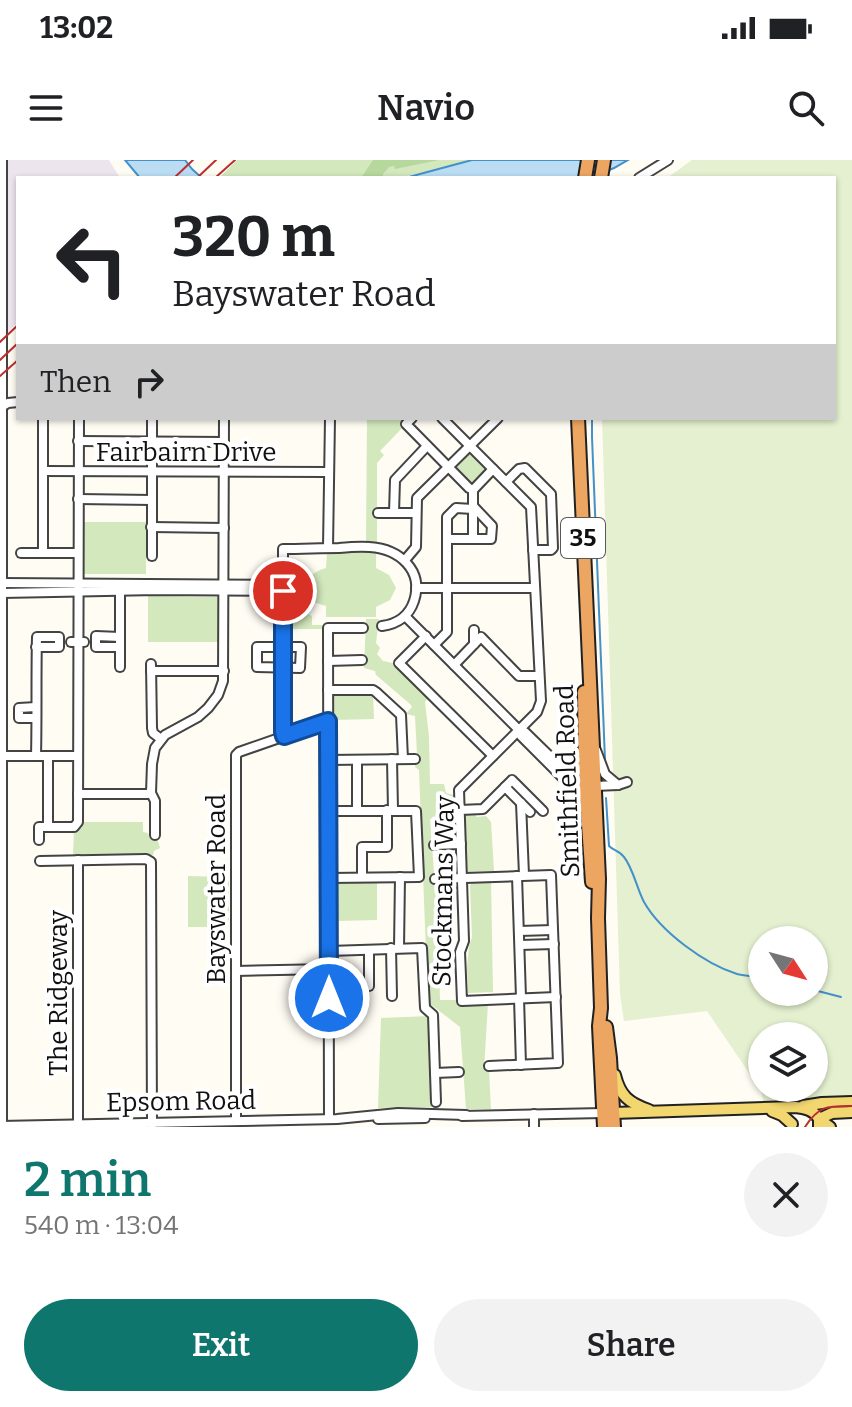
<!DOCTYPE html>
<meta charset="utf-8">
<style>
:root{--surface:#fff;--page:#f2f2f2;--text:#202124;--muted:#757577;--accent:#0f766e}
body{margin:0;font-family:Bitter,serif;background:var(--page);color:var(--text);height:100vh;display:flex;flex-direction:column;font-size:30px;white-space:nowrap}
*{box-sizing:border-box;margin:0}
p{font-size:26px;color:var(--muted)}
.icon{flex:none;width:44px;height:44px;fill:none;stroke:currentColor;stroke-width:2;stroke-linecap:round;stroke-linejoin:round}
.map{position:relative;height:967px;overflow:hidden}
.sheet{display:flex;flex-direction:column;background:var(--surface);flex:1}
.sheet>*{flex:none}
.banner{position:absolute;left:16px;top:16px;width:820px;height:244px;border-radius:0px;box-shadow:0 2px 6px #0004;background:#fff;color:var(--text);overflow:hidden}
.needle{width:52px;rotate:126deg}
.buttons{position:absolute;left:748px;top:766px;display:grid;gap:16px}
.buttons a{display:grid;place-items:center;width:80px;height:80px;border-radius:50%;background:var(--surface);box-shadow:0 2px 6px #0004;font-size:40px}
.pin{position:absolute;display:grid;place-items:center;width:68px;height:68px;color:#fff;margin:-34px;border:4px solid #fff;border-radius:50%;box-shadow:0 2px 8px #0007}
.me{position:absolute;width:88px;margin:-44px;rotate:0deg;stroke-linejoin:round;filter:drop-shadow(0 0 6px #0008)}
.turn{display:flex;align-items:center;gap:28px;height:168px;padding:0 24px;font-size:36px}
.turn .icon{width:104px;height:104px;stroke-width:2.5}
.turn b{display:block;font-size:56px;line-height:68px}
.then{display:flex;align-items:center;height:76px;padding:0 24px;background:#0003;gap:16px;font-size:30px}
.round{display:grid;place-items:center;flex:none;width:84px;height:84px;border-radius:42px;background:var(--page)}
.head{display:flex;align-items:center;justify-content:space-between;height:136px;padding:0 24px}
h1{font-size:48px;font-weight:600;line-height:60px;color:var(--accent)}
.action{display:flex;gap:16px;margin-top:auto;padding:16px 24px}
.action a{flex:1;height:92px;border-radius:48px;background:var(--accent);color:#fff;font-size:32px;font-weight:600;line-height:92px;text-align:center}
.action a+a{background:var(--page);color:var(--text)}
.status{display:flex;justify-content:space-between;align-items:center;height:56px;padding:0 40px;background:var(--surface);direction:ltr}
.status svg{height:22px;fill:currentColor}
header{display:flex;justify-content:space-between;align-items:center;height:104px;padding:0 24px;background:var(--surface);font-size:36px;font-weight:600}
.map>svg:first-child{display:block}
</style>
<div class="status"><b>13:02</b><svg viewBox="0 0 49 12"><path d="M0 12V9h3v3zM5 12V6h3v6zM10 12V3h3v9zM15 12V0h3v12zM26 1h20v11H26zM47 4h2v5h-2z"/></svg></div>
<header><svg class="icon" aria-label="menu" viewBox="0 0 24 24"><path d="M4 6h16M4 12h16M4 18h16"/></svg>Navio<svg class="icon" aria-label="search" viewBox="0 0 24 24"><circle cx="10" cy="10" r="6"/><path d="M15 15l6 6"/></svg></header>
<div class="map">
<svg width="852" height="967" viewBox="0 0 852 967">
<rect width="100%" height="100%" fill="#fefcf3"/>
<polygon fill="#ede5ee" points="0,0 109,0 120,18 18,18 18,162 0,179"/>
<g fill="#d3e8bd">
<polygon points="237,0 468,0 447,7 397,18 219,18"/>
<polygon points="367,258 407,258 401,263 404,266 380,291 384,295 377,303 377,383 366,384"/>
<polygon points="470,292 487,309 471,326 454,309"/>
<polygon points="84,362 146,362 146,414 83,414"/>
<path d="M376 391V408L389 415 396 428 390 440 376 447V457H326V446L313 442 305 428C310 416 314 411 326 408L327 392Z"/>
<path d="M286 433H290C292 442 295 448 302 454L304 452 312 456V465H325V469H286V461L290 460 291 443H286Z"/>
<polygon points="148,436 219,437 221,482 148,482"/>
<polygon points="366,459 379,459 376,483 380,488 377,494 383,501 397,504 430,536 425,542 429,577 430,624 444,624 446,633 454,635 455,656 430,659 434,713 437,728 440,840 459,840 460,844 488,843 484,910 489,910 491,949 466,949 460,867 433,846 428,845 419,610 415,607 415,602 419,601 420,594 417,594 415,556 406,554 412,547 410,544 376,515 375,511 364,508"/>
<polygon points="334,532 373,534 374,559 334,560"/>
<polygon points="465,652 476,652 476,657 486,656 491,662 494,711 466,712"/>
<polygon points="83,662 143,662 143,672 148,673 150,677 157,678 160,688 154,691 153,695 73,696 74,668 82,668"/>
<polygon points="188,716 229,717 229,767 188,767"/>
<polygon points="491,720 493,832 468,833 467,807 469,786 472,777 470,726 473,721"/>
<polygon points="334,721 377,721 377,760 335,761"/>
<polygon points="430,856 435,947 378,948 381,858"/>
</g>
<polygon fill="#b6d89d" points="373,0 439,0 395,9 394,6 389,7 383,14 383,18 361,18"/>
<path fill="#e4f0cf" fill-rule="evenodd" d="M692 0H852V937L764 942 760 929 707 851 624 861 620 834 602 258H834V18H667ZM762 780H814V832H762ZM762 876H814V928H762Z"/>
<g fill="#baddf4" stroke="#4490c8" stroke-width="2">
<polygon points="125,0 185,0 192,9 202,18 140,18"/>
<polygon points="472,0 628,0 614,8 590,18 405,18"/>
</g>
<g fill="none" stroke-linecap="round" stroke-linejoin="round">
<g stroke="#4490c8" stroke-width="2">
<polyline points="618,17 619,18"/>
<polyline points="592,258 592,277 605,600"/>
<path d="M606 638 609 686C614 691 620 691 624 697 633 708 637 729 644 742 661 772 705 804 737 814 745 816 754 816 762 818"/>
<polyline points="814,830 841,837"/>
</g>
<g stroke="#434343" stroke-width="12">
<g id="minor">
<polyline points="639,18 668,0"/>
<polyline points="1,247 8,243 18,242"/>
<polyline points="152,258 152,396"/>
<polyline points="412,258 406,264 469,328 473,330 493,309"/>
<polyline points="442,258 531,347 541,541 537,552 459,630 464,781 460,792 462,841 556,837"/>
<polyline points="78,281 224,282"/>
<polyline points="43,311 329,312"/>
<polyline points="506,322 519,309 525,308 551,334 553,388 551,390 533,390"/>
<polyline points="78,339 152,340"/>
<polyline points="378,353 416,353"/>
<polyline points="394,353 395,320 427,286"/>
<polyline points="151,367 224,368"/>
<polyline points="447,379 491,379 492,366 473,346"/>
<polyline points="473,379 473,330"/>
<polyline points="328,388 330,258"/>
<polyline points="21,393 78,393"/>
<polyline points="43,393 43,258"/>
<polyline points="405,400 416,387 417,338 498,258"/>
<polyline points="2,423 283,425"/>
<polyline points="416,428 535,428"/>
<polyline points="2,433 157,430 283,431"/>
<polyline points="405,456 519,570 521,576 570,625 576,627 585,621"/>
<polyline points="474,470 474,484"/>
<polyline points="426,476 399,503 493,596"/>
<polyline points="120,477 96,476 96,487 120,487"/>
<polyline points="71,482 84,482"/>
<polyline points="434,485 447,472 447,357 456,348 473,349"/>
<polygon points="257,487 301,487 300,508 257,507"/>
<polyline points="328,501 362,500"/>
<polyline points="151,504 152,568 153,573 161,579"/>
<polyline points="454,505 481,477 519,516 539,516"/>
<polyline points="120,507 120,431"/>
<polyline points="151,511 224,511"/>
<polyline points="328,530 373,530 376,532 401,555 403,599"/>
<polyline points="36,547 19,548 19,558 36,558"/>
<polyline points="519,570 525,572 570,616 585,621"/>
<path d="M284 576 283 571V389C302 389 321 388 339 388 349 387 360 386 370 387 399 389 424 410 414 441 409 456 397 464 382 466"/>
<polyline points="596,590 605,614 618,625"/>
<polyline points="2,596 78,596"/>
<path d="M36 596C37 556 36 516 37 477H59V487H36"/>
<polyline points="48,596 48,667"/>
<polyline points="392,599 393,650"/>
<polyline points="328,600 415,599"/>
<polyline points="595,626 618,625 627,622"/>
<polyline points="505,627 530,652"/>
<polyline points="78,634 147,634 151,633"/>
<polyline points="521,643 524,715"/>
<polyline points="460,650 483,649 512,620 543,651"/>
<polyline points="329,651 416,651 419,717 329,718"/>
<polyline points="357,651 357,600"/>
<polyline points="155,675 155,641 151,633 152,604 155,588 165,575 198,557 208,548 218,535 223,521 224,258"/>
<polyline points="39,680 39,667 74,667 78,662 79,258"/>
<polyline points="434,685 461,684"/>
<polyline points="40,701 146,699 151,702 152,964"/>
<polyline points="517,716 521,838"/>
<polyline points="362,717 362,687 387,687 387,650"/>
<polyline points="435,719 551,715 558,903 489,906"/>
<polyline points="519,771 553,770"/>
<polyline points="520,785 554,784"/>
<polyline points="391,788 392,836"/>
<polyline points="399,788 400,717"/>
<polyline points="369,790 369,826"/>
<polyline points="329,791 422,788 425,848 433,855 436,942"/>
<polyline points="236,811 329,809"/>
<polyline points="519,838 521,905"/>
<polyline points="435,913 459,912"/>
<polyline points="534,954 534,967"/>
<polyline points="462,956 603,953"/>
<polyline points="329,959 328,468 363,468"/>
<polyline points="378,959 425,958"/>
<polyline points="236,961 236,595 239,592 328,561"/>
<polyline points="78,965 78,700"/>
<polyline points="0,966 337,959 398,953 466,955"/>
<polyline points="2,966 2,0"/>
</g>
</g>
<g stroke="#212121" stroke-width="14">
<g id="major">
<path d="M615 915C620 936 629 943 649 950"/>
<polyline points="803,946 822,943 852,942"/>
<polyline points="772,951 782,955 792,964"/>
<path d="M613 953 795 947C805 948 814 950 819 959V967"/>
<polyline points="819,959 832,953 852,952"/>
<polyline points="820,960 830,967"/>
</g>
</g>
<g stroke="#212121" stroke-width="16">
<g id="highway">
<polyline points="585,18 588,0"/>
<polyline points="601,18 604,0"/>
<polyline points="578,258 599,719 598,758 601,848 599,866 604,967"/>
<polyline points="584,532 585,621 592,722"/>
<polyline points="606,867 610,898 614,967"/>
</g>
</g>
<use href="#minor" stroke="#fff" stroke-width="8"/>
<use href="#major" stroke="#f2d670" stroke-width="10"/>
<use href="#highway" stroke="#eda562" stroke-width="12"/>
<path stroke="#bb2d30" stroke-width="2" d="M805 967C819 945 828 946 852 946"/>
<g stroke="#bb2d30" stroke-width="2">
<polyline points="174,18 193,0"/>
<polyline points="197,18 216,0"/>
<polyline points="215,18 235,0"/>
<polyline points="0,182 18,165"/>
<polyline points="0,200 18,183"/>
<polyline points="0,216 18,200"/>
</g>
</g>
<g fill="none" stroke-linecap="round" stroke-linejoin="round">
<g stroke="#114b97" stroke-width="20">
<polyline id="route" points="283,431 283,572 284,576 328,561 329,838"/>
</g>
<use href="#route" stroke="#1a73e8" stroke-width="14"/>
</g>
<g text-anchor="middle" stroke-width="8" stroke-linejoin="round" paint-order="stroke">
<rect fill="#fff" stroke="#585858" stroke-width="2" x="561" y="358" width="44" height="40" rx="6"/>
<g font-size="24" font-weight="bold" fill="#101010">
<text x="583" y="386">35</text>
</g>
<g font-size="26" fill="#101010" stroke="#fff">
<text x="186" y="301">Fairbairn Drive</text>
<text transform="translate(567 621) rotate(-92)" y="9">Smithfield Road</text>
<text transform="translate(216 729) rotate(-90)" y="9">Bayswater Road</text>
<text transform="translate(443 731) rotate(-89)" y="9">Stockmans Way</text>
<text transform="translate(58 833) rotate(-90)" y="9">The Ridgeway</text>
<text transform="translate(181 941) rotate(-1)" y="9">Epsom Road</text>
</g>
</g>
</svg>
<div class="buttons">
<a><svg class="needle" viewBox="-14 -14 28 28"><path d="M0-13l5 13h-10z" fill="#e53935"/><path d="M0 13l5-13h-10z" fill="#757577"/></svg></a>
<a><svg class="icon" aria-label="layers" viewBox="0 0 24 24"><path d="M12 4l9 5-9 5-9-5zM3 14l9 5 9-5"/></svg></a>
</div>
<div class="pin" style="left:283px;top:431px;background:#d93025"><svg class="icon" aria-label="arrive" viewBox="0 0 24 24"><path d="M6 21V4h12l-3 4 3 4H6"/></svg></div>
<svg class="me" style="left:329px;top:838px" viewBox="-20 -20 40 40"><circle r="17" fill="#1a73e8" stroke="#fff" stroke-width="3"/><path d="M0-11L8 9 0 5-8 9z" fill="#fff"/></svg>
<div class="banner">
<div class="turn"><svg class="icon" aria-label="left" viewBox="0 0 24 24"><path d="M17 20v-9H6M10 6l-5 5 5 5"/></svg><div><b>320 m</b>Bayswater Road</div></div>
<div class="then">Then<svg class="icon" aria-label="right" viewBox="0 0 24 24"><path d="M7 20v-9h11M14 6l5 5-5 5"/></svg></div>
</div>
</div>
<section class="sheet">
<div class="head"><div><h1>2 min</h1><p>540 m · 13:04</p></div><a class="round"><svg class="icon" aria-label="close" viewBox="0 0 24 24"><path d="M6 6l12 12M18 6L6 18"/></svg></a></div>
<div class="action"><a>Exit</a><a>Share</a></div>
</section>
